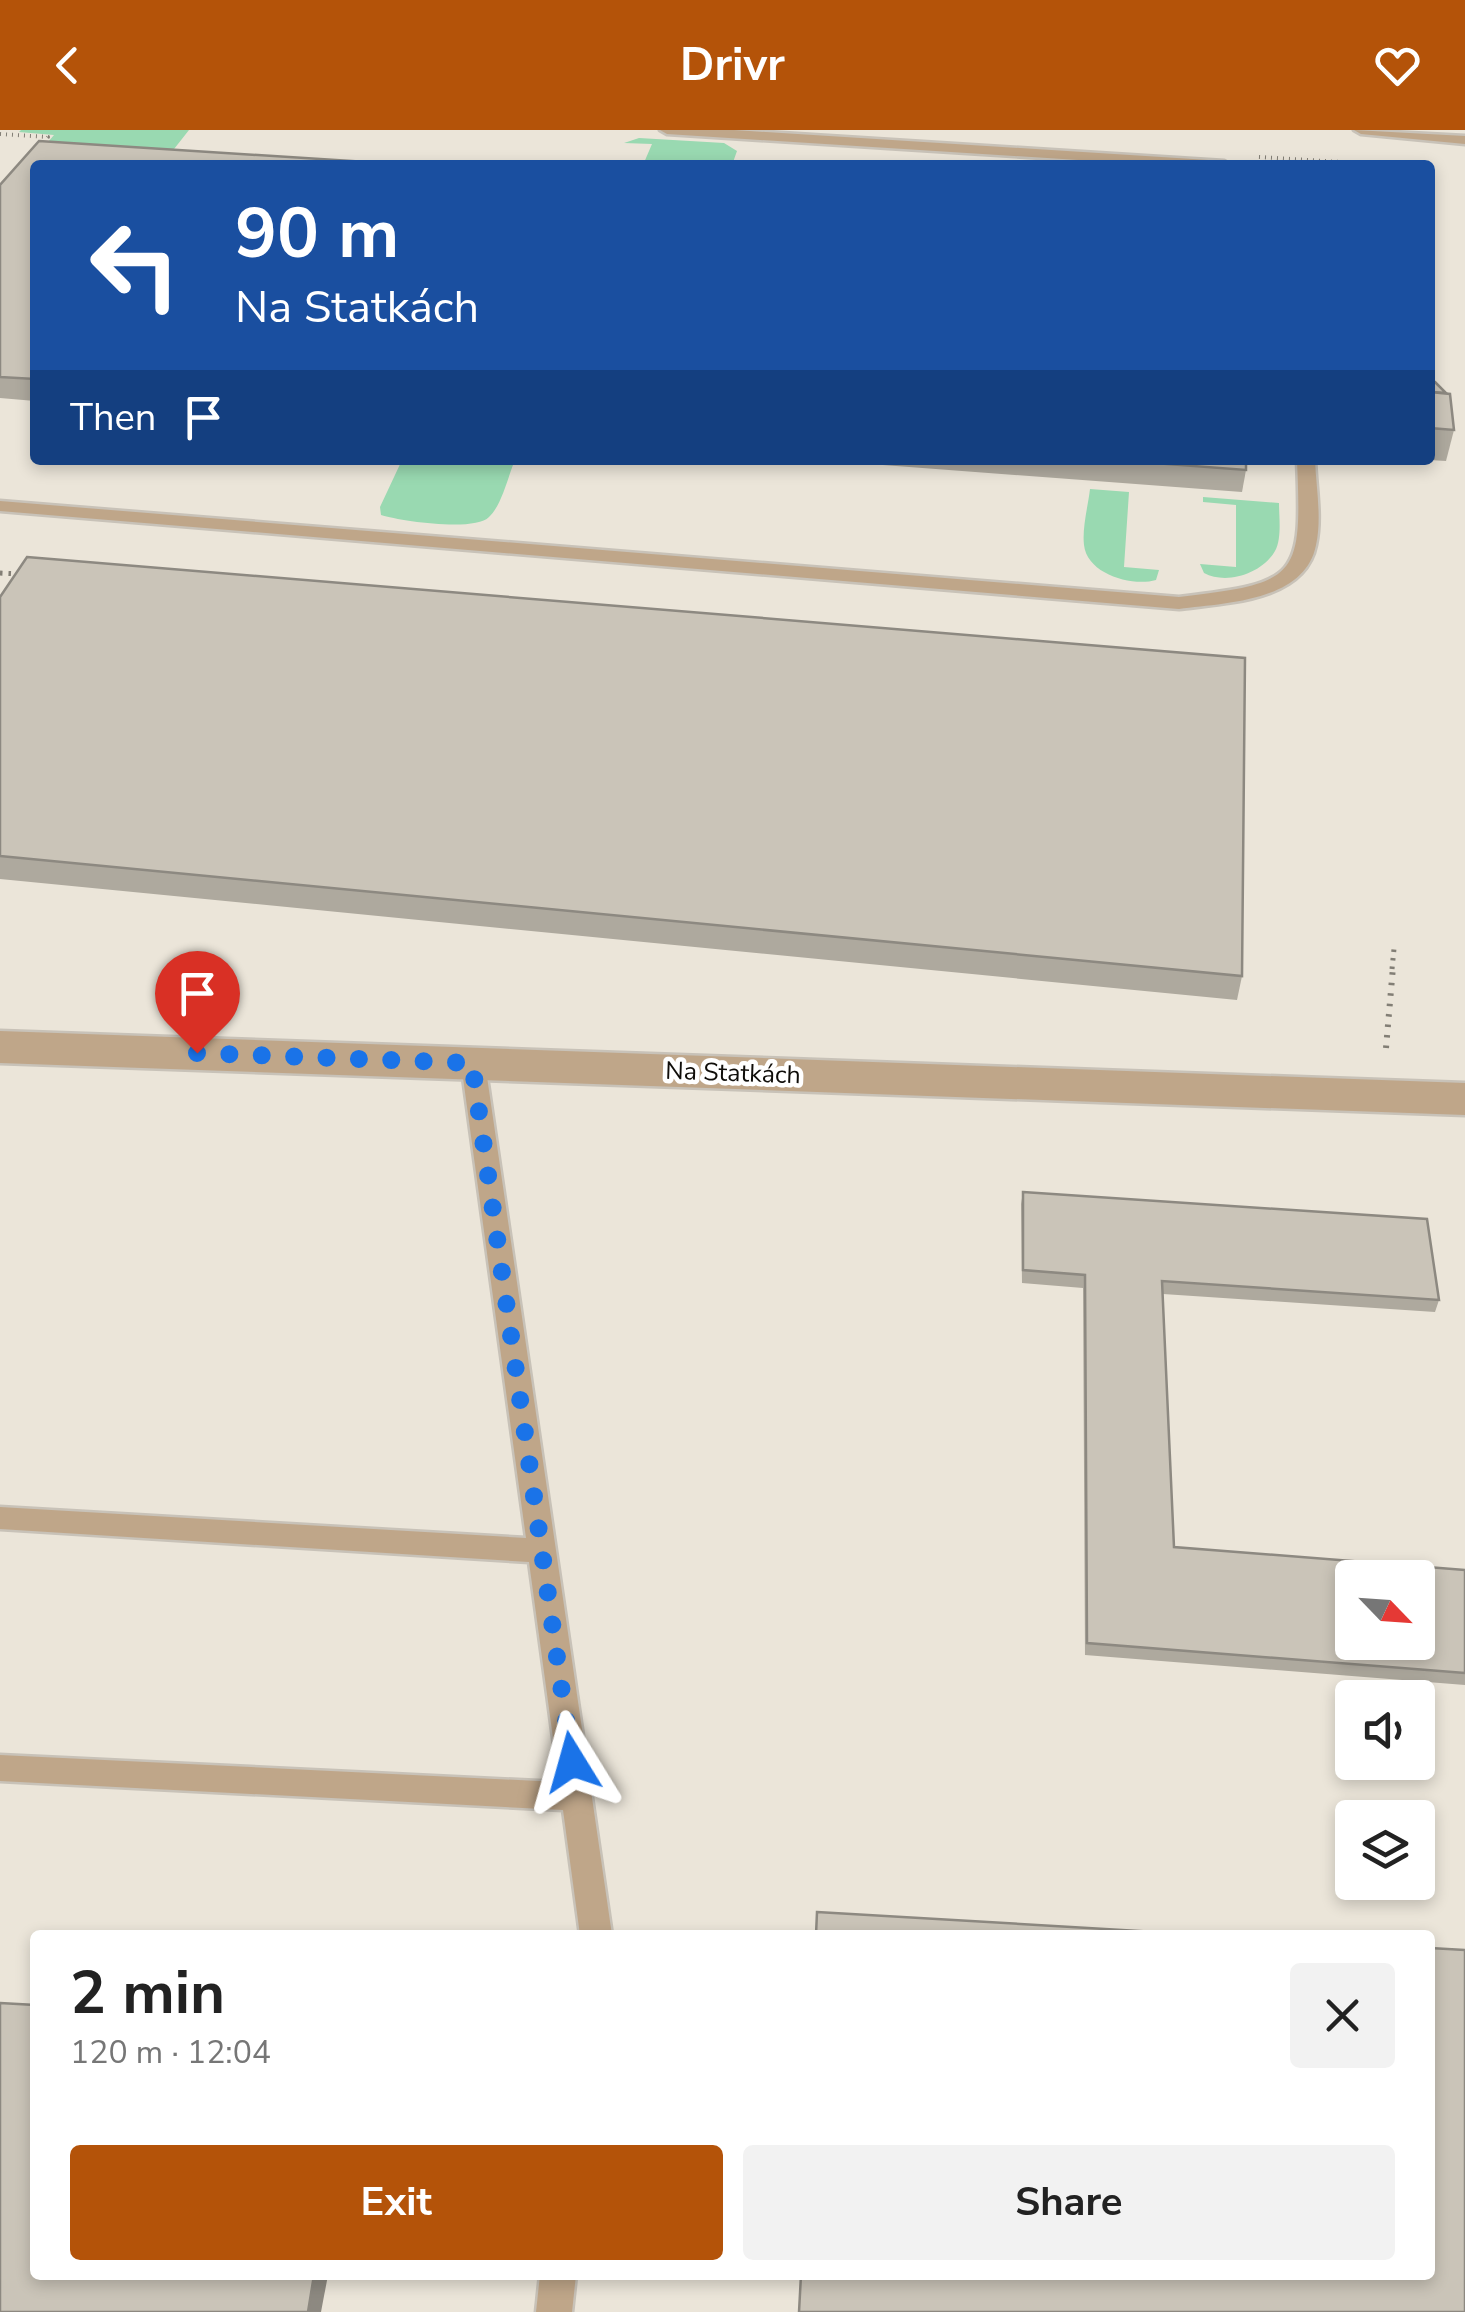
<!DOCTYPE html>
<meta charset="utf-8">
<style>
:root{--surface:#fff;--page:#f2f2f2;--text:#222;--muted:#767676;--accent:#b45309}
body{margin:0;font-family:"Nunito Sans",sans-serif;background:var(--page);color:var(--text);height:100vh;display:flex;flex-direction:column;font-size:38px;white-space:nowrap}
*{box-sizing:border-box;margin:0}
p{font-size:32px;color:var(--muted)}
.icon{flex:none;width:55px;height:55px;fill:none;stroke:currentColor;stroke-width:2;stroke-linecap:round;stroke-linejoin:round}
.map{position:relative;flex:1;overflow:hidden}
.drawer{position:absolute;left:30px;top:1800px;width:1405px;height:350px;display:flex;flex-direction:column;background:var(--surface);border-radius:10px;box-shadow:0 5px 15px #0003}
.drawer>*{flex:none}
.hud{position:absolute;left:30px;top:30px;width:1405px;height:305px;border-radius:10px;box-shadow:0 5px 15px #0003;background:#1a4fa0;color:#fff;overflow:hidden}
.needle{width:65px;rotate:115deg}
.tools{position:absolute;left:1335px;top:1430px;display:grid;gap:20px}
.tools a{display:grid;place-items:center;width:100px;height:100px;border-radius:10px;background:var(--surface);box-shadow:0 5px 15px #0003;font-size:50px}
.pin{position:absolute;display:grid;place-items:center;width:85px;height:85px;color:#fff;margin:-102px -42px;border-radius:50% 50% 50% 0;rotate:-45deg;box-shadow:0 0 10px #0007}
.pin .icon{rotate:45deg}
.me{position:absolute;width:110px;margin:-55px;rotate:352deg;stroke-linejoin:round;filter:drop-shadow(0 0 8px #0008)}
.turn{display:flex;align-items:center;gap:35px;height:210px;padding:0 40px;font-size:45px}
.turn .icon{width:130px;height:130px;stroke-width:2.5}
.turn b{display:block;font-size:70px;line-height:85px}
.then{display:flex;align-items:center;height:95px;padding:0 40px;background:#0003;gap:20px;font-size:38px}
.round{display:grid;place-items:center;flex:none;width:105px;height:105px;border-radius:10px;background:var(--page)}
.headline{display:flex;align-items:center;justify-content:space-between;height:170px;padding:0 40px}
h1{font-size:60px;font-weight:700;line-height:75px}
.primary-button{display:flex;gap:20px;margin-top:auto;padding:20px 40px}
.primary-button a{flex:1;height:115px;border-radius:10px;background:var(--accent);color:#fff;font-size:40px;font-weight:700;line-height:115px;text-align:center}
.primary-button a+a{background:var(--page);color:var(--text)}
header{display:flex;justify-content:space-between;align-items:center;height:130px;padding:0 40px;background:var(--accent);color:#fff;font-size:45px;font-weight:700}
.map>svg:first-child{display:block}
</style>
<header><svg class="icon" aria-label="back" viewBox="0 0 24 24"><path d="M15 5l-7 7 7 7"/></svg>Drivr<svg class="icon" aria-label="heart" viewBox="0 0 24 24"><path d="M12 20l-8-8c-3-5 5-10 8-4 3-6 11-1 8 4z"/></svg></header>
<div class="map">
<svg width="1465" height="2182" viewBox="0 0 1465 2182">
<rect width="100%" height="100%" fill="#ebe5d9"/>
<g fill="#99d9b1">
<polygon points="21,0 189,0 163,33 37,25 54,5 19,2"/>
<polygon points="639,8 724,13 737,21 732,35 643,35 652,14 624,13"/>
<path d="M402 330H515C508 346 502 375 489 387 475 402 400 391 381 385L380 377Z"/>
<path d="M1090 359 1129 362 1124 437 1159 440 1156 450C1132 457 1087 444 1084 415 1082 398 1088 376 1090 359Z"/>
<path d="M1203 367 1279 373C1279 387 1282 408 1275 421 1262 444 1226 455 1204 443L1200 434 1236 437V375L1203 372Z"/>
</g>
<g fill="none" stroke-linecap="round" stroke-linejoin="round">
<g stroke="#c8c2b8" stroke-width="5">
<g id="lane">
<polygon points="660,0 734,0 1224,31 1231,35 1156,35 667,4"/>
<polygon points="1354,0 1465,6 1465,14 1361,4"/>
<path d="M1297 330H1315C1316 357 1322 388 1316 415 1305 472 1224 473 1179 479L0 381V371L1179 467C1299 453 1302 448 1297 330Z"/>
<polygon points="473,925 485,933 612,1805 580,1805 563,1680 0,1651 0,1625 559,1652 529,1432 0,1399 0,1377 526,1408 461,933"/>
<polygon points="540,2145 576,2145 572,2182 536,2182"/>
</g>
</g>
<g stroke="#c8c2b8" stroke-width="5">
<polygon id="street" points="0,901 1465,953 1465,985 0,933"/>
</g>
<g stroke="#827e75" stroke-width="4" stroke-dasharray="1 5" stroke-linecap="butt">
<polyline points="0,4 48,7 41,15"/>
<polyline points="1259,27 1341,32"/>
</g>
<g stroke="#827e75" stroke-width="5" stroke-dasharray="2.5 6" stroke-linecap="butt">
<polyline points="0,443 19,444 17,448"/>
<polyline points="1392,839 1394,819"/>
</g>
<polyline stroke="#827e75" stroke-width="6" stroke-dasharray="2.5 8" stroke-linecap="butt" points="1386,918 1393,837"/>
<use href="#lane" fill="#bfa689" fill-rule="evenodd"/>
<use href="#street" fill="#bfa689" fill-rule="evenodd"/>
</g>
<g fill="#aea99e">
<polygon points="35,35 35,271 0,268 0,55"/>
<polygon points="1430,251 1454,300 1446,331 1429,330"/>
<polygon points="817,330 1246,330 1246,340 1242,362"/>
<polygon points="0,467 1242,846 1237,870 0,749"/>
<polygon points="1023,1062 1439,1170 1435,1182 1163,1164 1174,1417 1465,1440 1465,1555 1085,1525 1083,1158 1022,1153 1021,1074"/>
</g>
<polygon fill="#8d8981" points="314,2145 328,2145 321,2182 308,2182"/>
<g fill="#cac4b8" stroke="#8d8981" stroke-width="2.5" fill-rule="evenodd">
<polygon points="39,11 414,35 35,35 35,249 0,247 0,55"/>
<polygon points="1430,251 1435,252 1446,263 1430,262"/>
<polygon points="1430,262 1450,264 1454,300 1430,298"/>
<polygon points="1114,330 1246,330 1246,340"/>
<polygon points="27,427 1245,528 1242,846 0,726 0,467"/>
<path d="M1023 1062 1427 1089 1439 1170 1162 1151 1174 1417 1465 1440V1543L1087 1513 1085 1145 1023 1140ZM1352 1448H1418V1512H1352Z"/>
<polygon points="817,1782 1207,1805 816,1805"/>
<polygon points="1430,1818 1465,1820 1465,2182 799,2182 801,2145 1430,2145"/>
<polygon points="0,1873 35,1875 35,2145 314,2145 308,2182 0,2182"/>
</g>
<g fill="none" stroke-linecap="round" stroke-linejoin="round">
<polyline stroke="#1a73e8" stroke-width="18" stroke-dasharray="0 32.4" points="197,923 472,933 572,1632"/>
</g>
<g text-anchor="middle" stroke-width="9" stroke-linejoin="round" paint-order="stroke">
<g font-size="25" fill="#0f0d09" stroke="#fff">
<text transform="translate(733 942) rotate(2)" y="9">Na Statkách</text>
</g>
</g>
</svg>
<div class="tools">
<a><svg class="needle" viewBox="-14 -14 28 28"><path d="M0-13l5 13h-10z" fill="#e53935"/><path d="M0 13l5-13h-10z" fill="#767676"/></svg></a>
<a><svg class="icon" aria-label="sound" viewBox="0 0 24 24"><path d="M4 9h4l5-4v14l-5-4H4zM17 9q2 3 0 6"/></svg></a>
<a><svg class="icon" aria-label="layers" viewBox="0 0 24 24"><path d="M12 4l9 5-9 5-9-5zM3 14l9 5 9-5"/></svg></a>
</div>
<div class="pin" style="left:197px;top:923px;background:#d93025"><svg class="icon" aria-label="arrive" viewBox="0 0 24 24"><path d="M6 21V4h12l-3 4 3 4H6"/></svg></div>
<svg class="me" style="left:572px;top:1632px" viewBox="-20 -20 40 40"><path d="M0-17L14 15 0 8-14 15z" fill="#1a73e8" stroke="#fff" stroke-width="4"/></svg>
<div class="hud">
<div class="turn"><svg class="icon" aria-label="left" viewBox="0 0 24 24"><path d="M17 20v-9H6M10 6l-5 5 5 5"/></svg><div><b>90 m</b>Na Statkách</div></div>
<div class="then">Then<svg class="icon" aria-label="arrive" viewBox="0 0 24 24"><path d="M6 21V4h12l-3 4 3 4H6"/></svg></div>
</div>
<section class="drawer">
<div class="headline"><div><h1>2 min</h1><p>120 m · 12:04</p></div><a class="round"><svg class="icon" aria-label="close" viewBox="0 0 24 24"><path d="M6 6l12 12M18 6L6 18"/></svg></a></div>
<div class="primary-button"><a>Exit</a><a>Share</a></div>
</section>
</div>
